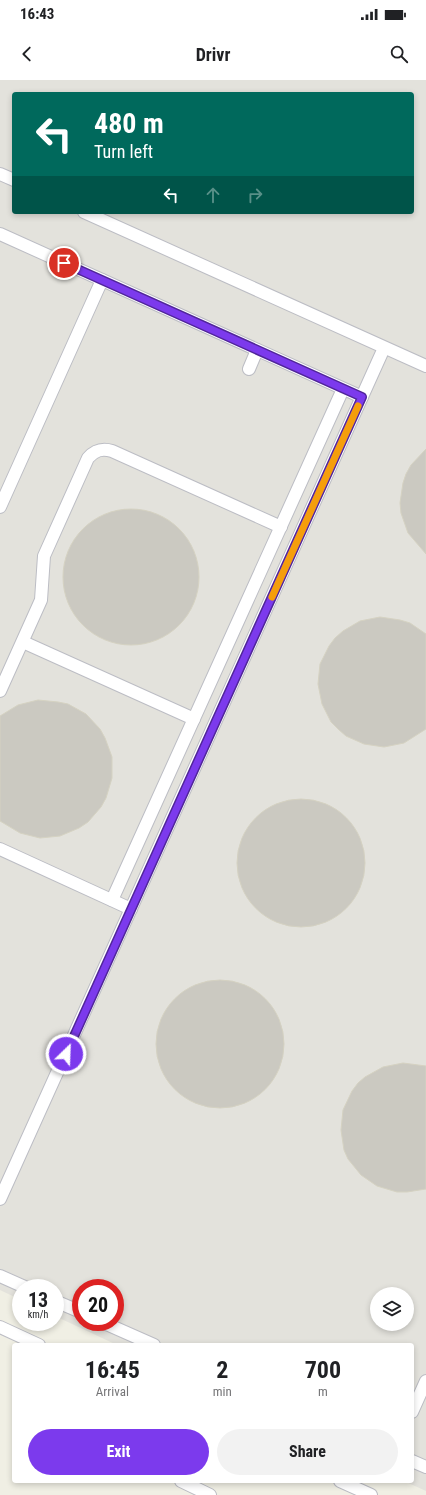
<!DOCTYPE html>
<style>
:root{--surface:#fff;--page:#f2f2f2;--text:#202124;--muted:#757577;--accent:#7c3aed}
body{margin:0;font-family:"Roboto Condensed",sans-serif;background:var(--page);color:var(--text);height:100vh;display:flex;flex-direction:column;font-size:15px;white-space:nowrap}
*{box-sizing:border-box;margin:0}
p{font-size:13px;color:var(--muted)}
.icon{flex:none;width:22px;height:22px;fill:none;stroke:currentColor;stroke-width:2;stroke-linecap:round;stroke-linejoin:round}
.map{position:relative;flex:1;overflow:hidden}
.panel{position:absolute;left:12px;top:1263px;width:402px;height:140px;display:flex;flex-direction:column;background:var(--surface);border-radius:4px;box-shadow:0 2px 6px #0003}
.panel>*{flex:none}
.guide{position:absolute;left:12px;top:12px;width:402px;height:122px;border-radius:4px;box-shadow:0 2px 6px #0003;background:#00695c;color:#fff;overflow:hidden}
.tools{position:absolute;left:370px;top:1207px;display:grid;gap:8px}
.tools a{display:grid;place-items:center;width:44px;height:44px;border-radius:50%;background:var(--surface);box-shadow:0 2px 6px #0003;font-size:20px}
.speed{position:absolute;left:12px;top:1199px;display:flex;gap:8px;font-size:20px;font-weight:700;text-align:center}
.speed>*{display:grid;place-content:center;width:52px;height:52px;border-radius:50%;background:var(--surface);box-shadow:0 2px 6px #0003;line-height:1}
.speed small{font-size:10px;font-weight:400}
.speed .limit{border:6px solid #d22;background:#fff;color:#111}
.pin{position:absolute;display:grid;place-items:center;width:34px;height:34px;color:#fff;margin:-17px;border:2px solid #fff;border-radius:50%;box-shadow:0 1px 4px #0007}
.me{position:absolute;width:44px;margin:-22px;rotate:24deg;stroke-linejoin:round;filter:drop-shadow(0 0 3px #0008)}
.turn{display:flex;align-items:center;gap:14px;height:84px;padding:0 16px;font-size:18px}
.turn .icon{width:52px;height:52px;stroke-width:2.5}
.turn b{display:block;font-size:28px;line-height:34px}
.lanes{display:flex;align-items:center;height:38px;padding:0 16px;background:#0003;justify-content:center;gap:20px;direction:ltr}
.lanes .off{opacity:.35}
.eta{display:flex;justify-content:space-evenly;align-items:center;height:68px;text-align:center}
.eta b{font-size:24px;font-weight:700;line-height:28px}
.cta{display:flex;gap:8px;margin-top:auto;padding:8px 16px}
.cta a{flex:1;height:46px;border-radius:24px;background:var(--accent);color:#fff;font-size:16px;font-weight:700;line-height:46px;text-align:center}
.cta a+a{background:var(--page);color:var(--text)}
.status{display:flex;justify-content:space-between;align-items:center;height:28px;padding:0 20px;background:var(--surface);direction:ltr}
.status svg{height:11px;fill:currentColor}
header{display:flex;justify-content:space-between;align-items:center;height:52px;padding:0 16px;background:var(--surface);font-size:18px;font-weight:700}
.map>svg:first-child{display:block}
</style>
<div class="status"><b>16:43</b><svg viewBox="0 0 49 12"><path d="M0 12V9h3v3zM5 12V6h3v6zM10 12V3h3v9zM15 12V0h3v12zM26 1h20v11H26zM47 4h2v5h-2z"/></svg></div>
<header><svg class="icon" aria-label="back" viewBox="0 0 24 24"><path d="M15 5l-7 7 7 7"/></svg>Drivr<svg class="icon" aria-label="search" viewBox="0 0 24 24"><circle cx="10" cy="10" r="6"/><path d="M15 15l6 6"/></svg></header>
<div class="map">
<svg width="426" height="1415" viewBox="0 0 426 1415">
<rect width="100%" height="100%" fill="#f0efe4"/>
<path fill="#e3e2dc" fill-rule="evenodd" d="M0 0H426V1411L404 1401H412V1265H117L55 1236V1208H21V1220L0 1210ZM14 14H412V132H14ZM81 1208H115V1242H81ZM377 1214H407V1244H377Z"/>
<g fill="#cbc9c1" stroke="#d5d2c2">
<polygon points="426,369 426,474 408,453 401,433 400,423 403,403 406,394 411,385"/>
<circle cx="131" cy="497" r="68"/>
<polygon points="380,537 400,540 410,543 426,554 426,649 404,663 384,667 364,664 346,656 338,649 331,642 322,624 318,604 320,584 329,566 335,558 343,551 360,541"/>
<polygon points="38,620 58,622 68,624 86,634 100,649 105,658 112,677 112,698 106,718 101,727 88,742 79,748 60,756 40,758 20,753 0,741 0,636 18,625"/>
<circle cx="301" cy="783" r="64"/>
<circle cx="220" cy="964" r="64"/>
<polygon points="403,983 426,986 426,1109 407,1112 397,1112 377,1106 361,1095 348,1079 344,1070 341,1050 343,1030 352,1011 358,1003 365,997 383,987"/>
</g>
<g fill="none" stroke-linecap="round" stroke-linejoin="round">
<g stroke="#bcbdc4" stroke-width="14">
<g id="minor">
<polyline points="0,94 14,100"/>
<polyline points="84,132 426,286"/>
<polyline points="0,154 362,317"/>
<polyline points="249,289 257,270"/>
<polyline points="0,427 102,200"/>
<polyline points="23,562 194,639"/>
<path d="M0 611 41 520 44 476 88 378C95 370 102 368 112 371L281 447"/>
<polyline points="0,769 131,829"/>
<polyline points="112,820 343,309"/>
<polyline points="0,1119 384,268"/>
<polyline points="0,1196 27,1208"/>
<polyline points="55,1221 81,1232"/>
<polyline points="102,1242 154,1265"/>
<polyline points="0,1247 39,1265"/>
<polyline points="412,1332 426,1301"/>
<polyline points="412,1381 426,1387"/>
<polyline points="181,1401 210,1415"/>
<polyline points="340,1401 371,1415"/>
</g>
</g>
<use href="#minor" stroke="#fff" stroke-width="12"/>
</g>
<g fill="none" stroke-linecap="round" stroke-linejoin="round">
<g stroke="#51269a" stroke-width="10">
<polyline id="route" points="64,183 362,317 66,974"/>
</g>
<use href="#route" stroke="#7c3aed" stroke-width="7"/>
<polyline stroke="#f59e0b" stroke-width="7" points="272,517 358,326"/>
</g>
</svg>
<div class="tools">
<a><svg class="icon" aria-label="layers" viewBox="0 0 24 24"><path d="M12 4l9 5-9 5-9-5zM3 14l9 5 9-5"/></svg></a>
</div>
<div class="speed"><div>13<small>km/h</small></div><div class="limit">20</div></div>
<div class="pin" style="left:64px;top:183px;background:#d93025"><svg class="icon" aria-label="arrive" viewBox="0 0 24 24"><path d="M6 21V4h12l-3 4 3 4H6"/></svg></div>
<svg class="me" style="left:66px;top:974px" viewBox="-20 -20 40 40"><circle r="17" fill="#7c3aed" stroke="#fff" stroke-width="3"/><path d="M0-11L8 9 0 5-8 9z" fill="#fff"/></svg>
<div class="guide">
<div class="turn"><svg class="icon" aria-label="left" viewBox="0 0 24 24"><path d="M17 20v-9H6M10 6l-5 5 5 5"/></svg><div><b>480 m</b>Turn left</div></div>
<div class="lanes"><svg class="icon" aria-label="left" viewBox="0 0 24 24"><path d="M17 20v-9H6M10 6l-5 5 5 5"/></svg><svg class="icon off" aria-label="ahead" viewBox="0 0 24 24"><path d="M12 20V5M6 11l6-6 6 6"/></svg><svg class="icon off" aria-label="right" viewBox="0 0 24 24"><path d="M7 20v-9h11M14 6l5 5-5 5"/></svg></div>
</div>
<section class="panel">
<div class="eta">
<div><b>16:45</b><p>Arrival</p></div>
<div><b>2</b><p>min</p></div>
<div><b>700</b><p>m</p></div>
</div>
<div class="cta"><a>Exit</a><a>Share</a></div>
</section>
</div>
